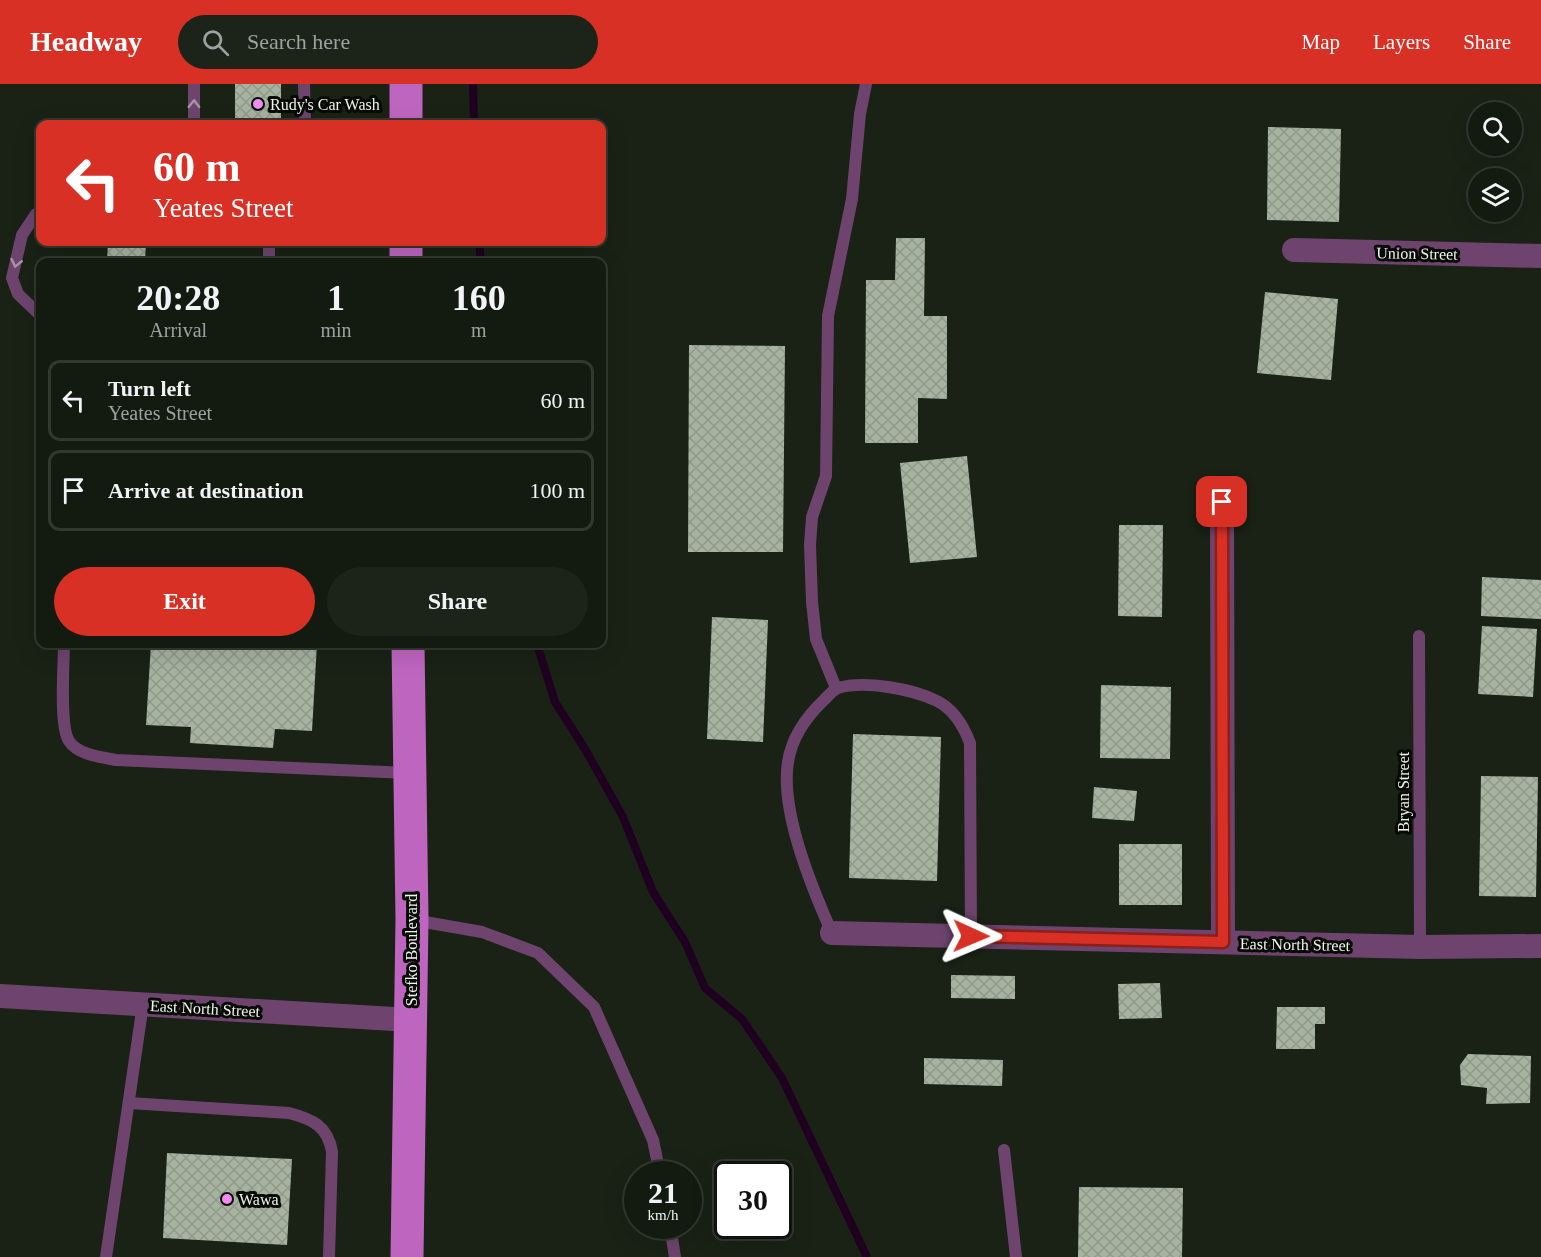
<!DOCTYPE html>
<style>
:root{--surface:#131a10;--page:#1c2319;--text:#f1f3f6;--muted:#9da19f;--line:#323830;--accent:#d93025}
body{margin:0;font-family:"Times New Roman",serif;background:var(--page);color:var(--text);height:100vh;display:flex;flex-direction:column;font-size:22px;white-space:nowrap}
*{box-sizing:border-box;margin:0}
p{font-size:20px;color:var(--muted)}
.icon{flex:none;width:33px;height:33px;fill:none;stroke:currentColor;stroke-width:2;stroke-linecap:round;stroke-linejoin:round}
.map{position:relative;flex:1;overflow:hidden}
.side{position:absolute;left:36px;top:174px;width:570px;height:390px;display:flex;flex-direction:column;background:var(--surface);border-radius:12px;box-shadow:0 6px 24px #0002,0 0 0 2px var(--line)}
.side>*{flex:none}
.hud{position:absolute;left:36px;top:36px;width:570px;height:126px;border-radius:12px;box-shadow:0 6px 24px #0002,0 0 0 2px var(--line);background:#d93025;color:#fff;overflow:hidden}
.controls{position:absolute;left:1468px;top:18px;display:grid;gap:12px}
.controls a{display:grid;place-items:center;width:54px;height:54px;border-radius:50%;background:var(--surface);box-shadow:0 6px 24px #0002,0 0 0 2px var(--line);font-size:30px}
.speed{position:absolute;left:624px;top:1077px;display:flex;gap:12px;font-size:30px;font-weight:700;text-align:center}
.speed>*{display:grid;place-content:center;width:78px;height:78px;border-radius:50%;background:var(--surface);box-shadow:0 6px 24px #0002,0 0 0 2px var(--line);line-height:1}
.speed small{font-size:15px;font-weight:400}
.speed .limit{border:3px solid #111;border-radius:9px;background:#fff;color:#111}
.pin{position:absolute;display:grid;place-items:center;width:51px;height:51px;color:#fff;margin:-26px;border-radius:12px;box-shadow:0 3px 9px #0006}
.me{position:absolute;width:66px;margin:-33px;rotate:91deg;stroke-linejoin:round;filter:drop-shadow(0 0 4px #0008)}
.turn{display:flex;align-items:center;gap:21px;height:126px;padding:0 18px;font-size:27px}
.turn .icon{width:78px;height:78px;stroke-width:2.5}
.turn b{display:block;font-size:42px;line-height:51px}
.eta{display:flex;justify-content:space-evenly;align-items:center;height:102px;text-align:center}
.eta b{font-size:36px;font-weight:700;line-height:42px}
.button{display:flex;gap:12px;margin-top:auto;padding:12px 18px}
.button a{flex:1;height:69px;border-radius:36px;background:var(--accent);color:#fff;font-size:24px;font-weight:700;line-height:69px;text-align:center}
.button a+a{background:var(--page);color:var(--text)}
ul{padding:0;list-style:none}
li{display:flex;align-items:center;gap:18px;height:81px;margin:0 12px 9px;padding:0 6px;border:3px solid var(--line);border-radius:12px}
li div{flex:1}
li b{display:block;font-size:22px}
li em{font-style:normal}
header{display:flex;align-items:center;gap:36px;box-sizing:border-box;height:84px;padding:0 30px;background:var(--accent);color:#fff}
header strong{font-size:28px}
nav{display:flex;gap:33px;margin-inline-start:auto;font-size:21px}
.search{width:420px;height:54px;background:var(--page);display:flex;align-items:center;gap:15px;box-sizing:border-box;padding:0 21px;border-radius:33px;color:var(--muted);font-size:22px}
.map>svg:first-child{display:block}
</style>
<header>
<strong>Headway</strong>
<div class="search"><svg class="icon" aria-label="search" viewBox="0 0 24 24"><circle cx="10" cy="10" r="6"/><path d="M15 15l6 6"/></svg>Search here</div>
<nav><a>Map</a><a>Layers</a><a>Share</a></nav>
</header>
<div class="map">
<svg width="1541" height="1173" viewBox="0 0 1541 1173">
<defs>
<pattern id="building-cross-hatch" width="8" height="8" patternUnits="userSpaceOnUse" patternTransform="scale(1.5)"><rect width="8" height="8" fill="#a6b3a1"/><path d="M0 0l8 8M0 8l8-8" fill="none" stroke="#8e998a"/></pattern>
</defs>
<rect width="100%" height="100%" fill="#192215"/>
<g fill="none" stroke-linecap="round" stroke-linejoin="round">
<g stroke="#1f0020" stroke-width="8">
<polyline points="473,0 474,40"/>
<polyline points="479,158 481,178"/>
<polyline points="537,560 555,618 585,665 623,733 653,808 685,858 705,904 742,935 782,994 867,1173"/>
</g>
</g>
<g fill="url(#building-cross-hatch)">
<rect x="235" y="0" width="46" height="40"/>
<polygon points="1268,43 1341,45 1339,138 1267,136"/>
<polygon points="896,154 925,154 924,232 947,232 947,315 918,314 918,359 865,359 866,196 895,196"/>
<polygon points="108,158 146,158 145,178 107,178"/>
<polygon points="1265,208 1338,215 1331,296 1257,289"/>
<polygon points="689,261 785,262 783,468 688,468"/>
<polygon points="967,372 977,473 910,479 900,379"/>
<polygon points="1119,441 1163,441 1162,533 1118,532"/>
<polygon points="1482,493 1541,496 1541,535 1481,532"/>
<polygon points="712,533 768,536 763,658 707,655"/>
<polygon points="1482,542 1537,545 1533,613 1478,610"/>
<polygon points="151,560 317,560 312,647 275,645 273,664 190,659 191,643 146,641"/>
<polygon points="1101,601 1171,603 1170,675 1100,674"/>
<polygon points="853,650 941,653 937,797 849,794"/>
<polygon points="1481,692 1538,693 1536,813 1479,812"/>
<polygon points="1094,703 1137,707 1134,737 1092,734"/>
<rect x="1119" y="760" width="63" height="61"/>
<polygon points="951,891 1015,892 1015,915 951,914"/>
<polygon points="1160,899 1162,934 1119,935 1118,900"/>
<polygon points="1277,923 1325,923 1325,940 1315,940 1315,965 1276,965"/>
<polygon points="1468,970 1531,972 1530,1019 1486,1020 1487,1004 1461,1001 1460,981"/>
<polygon points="924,974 1003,976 1002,1002 924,1000"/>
<polygon points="167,1069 292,1075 287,1161 163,1154"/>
<polygon points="1079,1103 1183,1104 1182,1173 1078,1173"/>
</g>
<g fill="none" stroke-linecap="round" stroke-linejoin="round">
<g stroke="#6e446f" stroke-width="12">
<polyline points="304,0 305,40"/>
<polyline points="194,40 194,0"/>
<polyline points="40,129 36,130 22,151 12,194 18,210 40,231"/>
<polyline points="269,178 269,158"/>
<polyline points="1419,552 1420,863"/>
<path d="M64 560C64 580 59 642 69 657 78 671 101 673 116 676L408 689"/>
<polyline points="836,604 816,555 812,518 810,461 812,433 826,392 828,232 852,115 860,30 866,0"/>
<polyline points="413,836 482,848 538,869 594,923 653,1056 660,1090"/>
<path d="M832 849C812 804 780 727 788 678 792 652 806 633 824 616 828 612 833 606 838 604 864 596 913 605 937 617 953 625 964 643 970 659L971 852"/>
<path d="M129 1019 289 1029C312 1035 328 1042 332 1068L329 1173"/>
<polyline points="1004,1066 1016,1173"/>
<polyline points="670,1142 675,1173"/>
<polyline points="106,1173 143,920"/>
</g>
<g stroke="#6e446f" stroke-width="24">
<polyline points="1294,166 1541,172"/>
<polyline points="1222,419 1223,858"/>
<polyline points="832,849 1420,863 1541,862"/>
<polyline points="0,912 411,936"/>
</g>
<g stroke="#be65c0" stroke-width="33">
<polyline points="406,40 406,0"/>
<polyline points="406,178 406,158"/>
<polyline points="407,1173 412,835 408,560"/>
</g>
</g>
<defs><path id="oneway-chevron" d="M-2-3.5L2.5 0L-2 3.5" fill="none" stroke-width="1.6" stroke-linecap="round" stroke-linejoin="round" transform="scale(1.5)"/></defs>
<g stroke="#a894a7">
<use href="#oneway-chevron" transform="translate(194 20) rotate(-89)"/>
<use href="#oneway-chevron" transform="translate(16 179) rotate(103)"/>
</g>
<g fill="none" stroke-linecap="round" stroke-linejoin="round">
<g stroke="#8d1f18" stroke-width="15">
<polyline id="route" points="971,852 1223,858 1222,418"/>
</g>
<use href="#route" stroke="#d93025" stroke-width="10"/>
</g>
<g fill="#f28af3" stroke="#070a05" stroke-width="2">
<circle cx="258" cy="20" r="6"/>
<circle cx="227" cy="1115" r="6"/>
</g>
<g text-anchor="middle" stroke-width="6" stroke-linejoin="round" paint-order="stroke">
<g font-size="16" fill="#eef5ec" stroke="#070a05" text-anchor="start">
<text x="270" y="26">Rudy's Car Wash</text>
<text x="239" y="1121">Wawa</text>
</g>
<g font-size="16" fill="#eef5ec" stroke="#070a05">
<text transform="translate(1417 169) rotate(1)" y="6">Union Street</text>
<text transform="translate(1403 708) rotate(-90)" y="6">Bryan Street</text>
<text transform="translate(1295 860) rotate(1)" y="6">East North Street</text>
<text transform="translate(411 866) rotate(-90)" y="6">Stefko Boulevard</text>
<text transform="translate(205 924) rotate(3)" y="6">East North Street</text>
</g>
</g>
</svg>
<div class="controls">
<a><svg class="icon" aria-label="search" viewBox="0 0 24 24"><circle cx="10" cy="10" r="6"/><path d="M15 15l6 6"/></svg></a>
<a><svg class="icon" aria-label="layers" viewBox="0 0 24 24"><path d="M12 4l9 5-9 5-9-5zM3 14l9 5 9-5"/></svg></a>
</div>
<div class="speed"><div>21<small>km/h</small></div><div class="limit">30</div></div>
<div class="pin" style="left:1222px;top:418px;background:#d93025"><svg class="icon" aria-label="arrive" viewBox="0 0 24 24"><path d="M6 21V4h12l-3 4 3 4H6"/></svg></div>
<svg class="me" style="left:971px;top:852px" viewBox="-20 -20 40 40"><path d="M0-17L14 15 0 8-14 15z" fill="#d93025" stroke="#fff" stroke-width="4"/></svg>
<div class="hud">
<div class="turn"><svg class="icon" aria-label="left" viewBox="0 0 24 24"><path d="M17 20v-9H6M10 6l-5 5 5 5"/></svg><div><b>60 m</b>Yeates Street</div></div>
</div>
<section class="side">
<div class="eta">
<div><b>20:28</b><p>Arrival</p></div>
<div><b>1</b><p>min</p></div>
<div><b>160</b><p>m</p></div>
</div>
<ul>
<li><svg class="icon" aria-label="left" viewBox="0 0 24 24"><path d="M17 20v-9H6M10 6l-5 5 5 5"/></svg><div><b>Turn left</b><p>Yeates Street</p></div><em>60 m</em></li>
<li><svg class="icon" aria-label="arrive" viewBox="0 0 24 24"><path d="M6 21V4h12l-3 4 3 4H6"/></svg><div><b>Arrive at destination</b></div><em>100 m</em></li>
</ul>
<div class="button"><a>Exit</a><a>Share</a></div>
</section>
</div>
